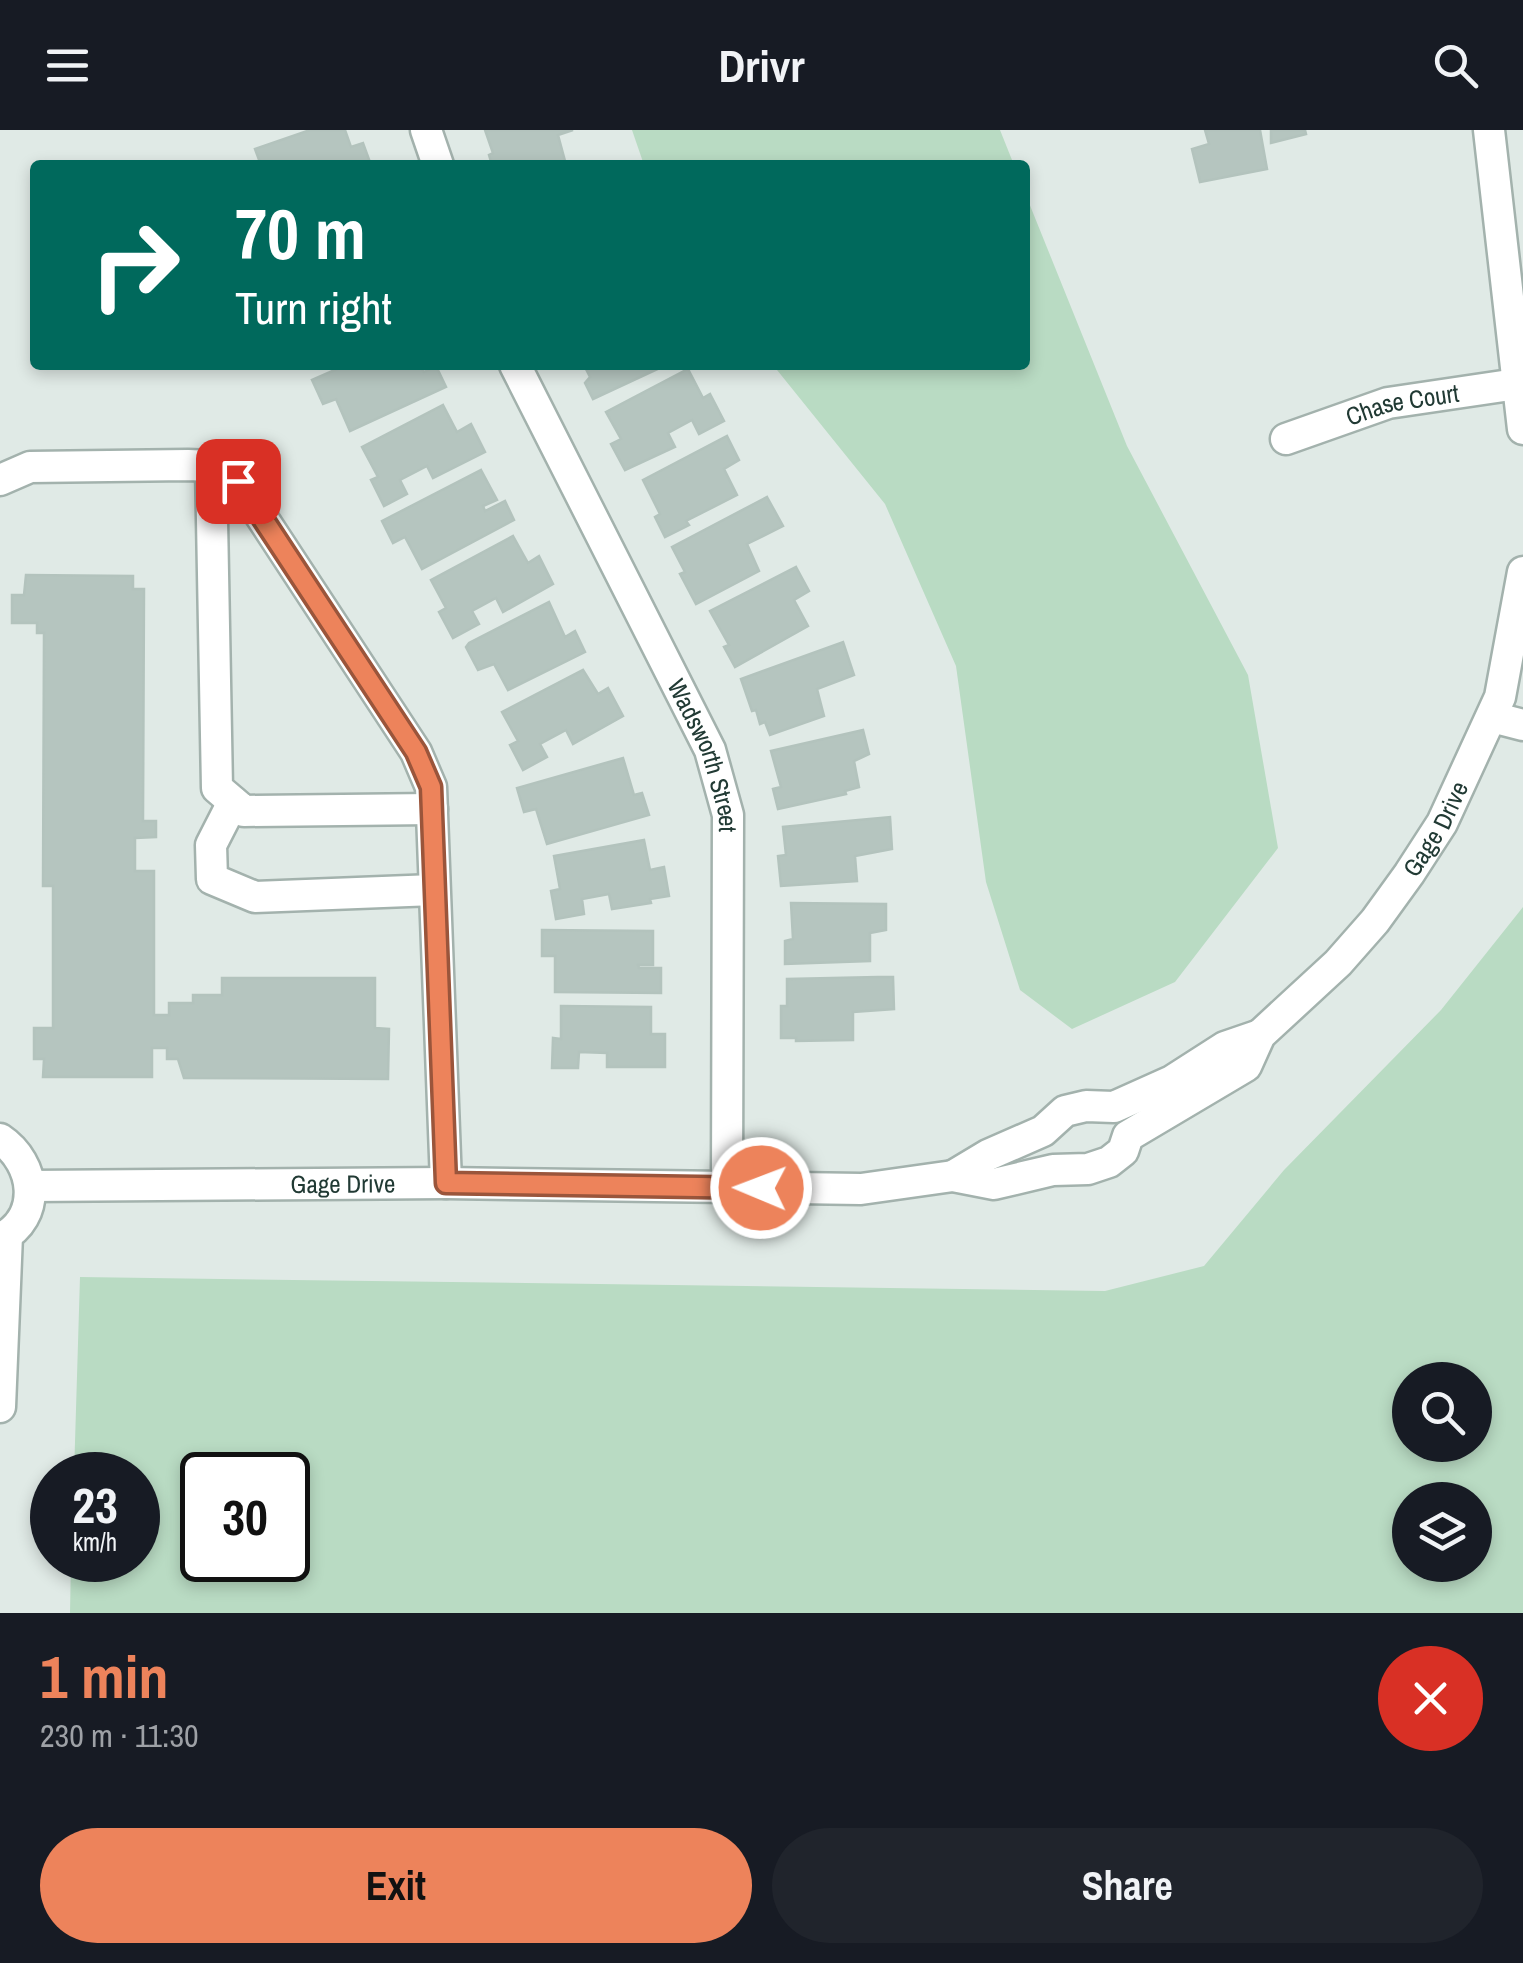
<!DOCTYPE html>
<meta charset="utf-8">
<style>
:root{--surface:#171b24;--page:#20242c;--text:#f1f3f6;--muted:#9ea1a6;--accent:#ed835b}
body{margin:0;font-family:"Archivo Narrow",sans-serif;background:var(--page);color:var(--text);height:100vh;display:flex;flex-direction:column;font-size:38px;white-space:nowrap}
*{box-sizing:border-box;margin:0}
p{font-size:32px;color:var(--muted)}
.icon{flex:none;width:55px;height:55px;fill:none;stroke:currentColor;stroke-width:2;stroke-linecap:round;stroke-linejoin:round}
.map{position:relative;height:1483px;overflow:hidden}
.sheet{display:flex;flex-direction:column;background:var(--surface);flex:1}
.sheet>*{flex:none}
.hud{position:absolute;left:30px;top:30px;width:1000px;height:210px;border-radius:10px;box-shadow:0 5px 15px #0003;background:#00695c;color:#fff;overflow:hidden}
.controls{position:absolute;left:1392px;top:1232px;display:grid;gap:20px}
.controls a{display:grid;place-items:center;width:100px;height:100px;border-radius:50%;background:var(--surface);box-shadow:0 5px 15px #0003;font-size:50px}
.speed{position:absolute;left:30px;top:1322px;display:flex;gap:20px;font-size:50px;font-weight:700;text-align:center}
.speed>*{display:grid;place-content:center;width:130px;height:130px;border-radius:50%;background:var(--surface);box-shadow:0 5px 15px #0003;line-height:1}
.speed small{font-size:25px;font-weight:400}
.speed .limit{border:5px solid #111;border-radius:15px;background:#fff;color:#111}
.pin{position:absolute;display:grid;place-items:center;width:85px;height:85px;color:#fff;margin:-42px;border-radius:20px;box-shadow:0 5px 15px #0006}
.me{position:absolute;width:110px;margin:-55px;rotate:271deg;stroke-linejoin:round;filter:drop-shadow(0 0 8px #0008)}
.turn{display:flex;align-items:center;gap:35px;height:210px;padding:0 40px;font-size:45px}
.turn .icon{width:130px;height:130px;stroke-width:2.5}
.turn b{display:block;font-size:70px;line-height:85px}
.round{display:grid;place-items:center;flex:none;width:105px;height:105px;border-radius:52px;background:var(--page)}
.summary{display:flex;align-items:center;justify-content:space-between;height:170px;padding:0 40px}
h1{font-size:60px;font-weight:700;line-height:75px;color:var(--accent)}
.cta{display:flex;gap:20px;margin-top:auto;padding:20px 40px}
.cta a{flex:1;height:115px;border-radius:60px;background:var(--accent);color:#111;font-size:40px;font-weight:700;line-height:115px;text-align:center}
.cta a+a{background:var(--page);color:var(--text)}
header{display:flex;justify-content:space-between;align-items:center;height:130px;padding:0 40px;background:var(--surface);font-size:45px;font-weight:700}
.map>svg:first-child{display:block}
</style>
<header><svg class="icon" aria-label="menu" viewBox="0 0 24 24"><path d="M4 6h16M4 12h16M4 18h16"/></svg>Drivr<svg class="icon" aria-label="search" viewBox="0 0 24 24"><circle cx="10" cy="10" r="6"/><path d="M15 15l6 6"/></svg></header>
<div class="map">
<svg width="1523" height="1483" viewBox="0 0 1523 1483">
<rect width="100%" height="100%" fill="#e0eae6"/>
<g fill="#b9dbc3" fill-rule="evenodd">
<polygon points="632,0 1000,0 1014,35 644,35"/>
<polygon points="1025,63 1127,316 1248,545 1278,718 1175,852 1072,899 1020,860 986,752 956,536 885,374 773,235 1025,235"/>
<path d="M1523 777V1483H70L71 1430H138V1345H74L80 1147 1105 1161 1204 1136 1284 1040 1441 880ZM1410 1250H1475V1315H1410ZM202 1345H288V1430H202ZM1410 1370H1475V1435H1410Z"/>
</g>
<g fill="#b5c5bf" stroke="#b3c3bd" stroke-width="2.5">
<polygon points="310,0 345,0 351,17 363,13 371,35 261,35 255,19"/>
<polygon points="485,0 573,0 558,5 565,31 554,35 492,35 489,25 493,23"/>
<polygon points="1205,0 1260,0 1267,39 1200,52 1192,19 1209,14"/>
<polygon points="1271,0 1305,0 1306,4 1271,13"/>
<polygon points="346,235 428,235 422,239 424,242 436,236 446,257 350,301 336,269 323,274 312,250"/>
<polygon points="584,235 666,235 593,269 585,253 590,247"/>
<polygon points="688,239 703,268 710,264 724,291 699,304 692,290 668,303 675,317 625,340 611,314 621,309 606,282"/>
<polygon points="443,275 457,302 471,294 485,322 433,348 427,336 400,350 407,364 384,376 371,350 378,347 362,317"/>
<polygon points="727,306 739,330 724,339 737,365 686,391 689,395 665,407 655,387 660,384 643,350"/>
<polygon points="481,340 497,370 483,376 485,381 505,371 514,390 422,439 405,407 393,413 382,391"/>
<polygon points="767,367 783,396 747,414 759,441 696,474 680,444 685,442 672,417"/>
<polygon points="513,406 528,433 539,426 553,454 503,482 496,468 472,481 479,494 453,508 439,482 446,478 431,450"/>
<polygon points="796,437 809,461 794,470 808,496 735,537 724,517 729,515 710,481"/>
<polygon points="26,445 133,446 133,459 144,459 143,691 156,691 156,707 135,708 135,741 154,741 154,885 169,885 169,873 193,873 193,865 222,865 222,848 375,848 375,898 389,899 388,949 184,948 178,929 167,929 167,918 152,918 152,947 43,947 44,929 34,929 34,898 53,898 53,756 43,756 44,503 37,503 37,493 12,493 12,465 24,465"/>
<polygon points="549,472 565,507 575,501 585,522 508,560 494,534 478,540 466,517 469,513"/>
<polygon points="843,512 854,545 817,559 824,586 770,605 765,592 760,594 756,580 752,581 741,549"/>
<polygon points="583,540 598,564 608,558 623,586 573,614 566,600 540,614 547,627 523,640 510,615 518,611 502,582"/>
<polygon points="863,600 869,624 854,631 859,657 845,661 846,664 778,679 773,659 781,657 771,621"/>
<polygon points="623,628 634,665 642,663 649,685 547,714 536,679 524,682 517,658"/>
<polygon points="890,687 892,719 855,726 857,751 781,756 778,726 786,725 783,697"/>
<polygon points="644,710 650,740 664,737 669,766 650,769 651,773 612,779 609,764 582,769 584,784 556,789 551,761 560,759 554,726"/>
<polygon points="791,773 886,774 886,800 870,803 870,831 785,834 785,811 793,809"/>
<polygon points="542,800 653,801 653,835 638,835 639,838 661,838 661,863 555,862 555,826 542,826"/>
<polygon points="878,847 893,847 894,879 853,882 853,910 796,911 796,908 781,908 781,876 787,876 787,849"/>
<polygon points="561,876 651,877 651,904 665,904 665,937 607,937 607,923 579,922 578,938 552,938 553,908 561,909"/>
</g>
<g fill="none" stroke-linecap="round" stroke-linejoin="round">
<g stroke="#a3b2ad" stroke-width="35">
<g id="minor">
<polyline points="426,0 438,35"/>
<polyline points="1489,0 1523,299"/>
<path id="s1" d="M515 235 710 620 728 685 727 1057"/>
<path id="s2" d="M1286 309 1388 273 1523 253"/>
<polyline points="211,336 217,658 244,681 432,679"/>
<polyline points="0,350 30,337 188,335 211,336 238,351 416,622 431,657 446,1053"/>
<polyline points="1492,587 1523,595"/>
<polyline points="233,672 211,715 212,749 255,767 434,760"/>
<path d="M0 1009C36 1033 43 1087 0 1109"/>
<polyline points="953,1046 988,1025 1043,1001 1065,981 1086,976 1114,977 1172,951 1225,917 1260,905"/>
<path id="s3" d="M31 1056 446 1053 861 1059 953 1046 994 1054 1053 1040 1088 1039 1109 1032 1123 1021 1128 1006 1246 936 1260 905 1338 833 1375 791 1409 744 1442 693 1500 567 1523 442"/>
<polyline points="0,1277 7,1105"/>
</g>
</g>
<use href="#minor" stroke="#fff" stroke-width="30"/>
</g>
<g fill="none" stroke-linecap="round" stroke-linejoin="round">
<g stroke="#9a553b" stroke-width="25">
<polyline id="route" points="238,351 416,622 431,657 446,1053 761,1058"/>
</g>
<use href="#route" stroke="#ed835b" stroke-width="18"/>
</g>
<g text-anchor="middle" stroke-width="10" stroke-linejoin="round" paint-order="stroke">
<g font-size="25" fill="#213a34" stroke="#f0f7f4">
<text dy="9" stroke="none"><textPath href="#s2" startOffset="122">Chase Court</textPath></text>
<text dy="9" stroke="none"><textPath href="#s1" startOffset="435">Wadsworth Street</textPath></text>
<text dy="9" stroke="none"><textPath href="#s3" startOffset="1560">Gage Drive</textPath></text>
<text dy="9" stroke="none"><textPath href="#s3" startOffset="312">Gage Drive</textPath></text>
</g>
</g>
</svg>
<div class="controls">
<a><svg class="icon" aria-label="search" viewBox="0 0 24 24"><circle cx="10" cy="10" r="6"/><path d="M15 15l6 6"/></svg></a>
<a><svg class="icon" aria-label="layers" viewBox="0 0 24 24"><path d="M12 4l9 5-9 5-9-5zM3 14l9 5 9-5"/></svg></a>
</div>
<div class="speed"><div>23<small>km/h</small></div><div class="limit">30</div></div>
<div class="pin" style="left:238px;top:351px;background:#d93025"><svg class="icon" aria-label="arrive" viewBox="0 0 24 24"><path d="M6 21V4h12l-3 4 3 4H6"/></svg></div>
<svg class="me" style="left:761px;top:1058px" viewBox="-20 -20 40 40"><circle r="17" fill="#ed835b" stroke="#fff" stroke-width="3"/><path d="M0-11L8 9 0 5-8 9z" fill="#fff"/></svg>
<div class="hud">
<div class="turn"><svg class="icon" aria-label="right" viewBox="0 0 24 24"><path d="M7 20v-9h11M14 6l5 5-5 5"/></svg><div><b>70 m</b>Turn right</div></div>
</div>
</div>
<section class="sheet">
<div class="summary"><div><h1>1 min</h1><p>230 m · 11:30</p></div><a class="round" style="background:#d93025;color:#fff"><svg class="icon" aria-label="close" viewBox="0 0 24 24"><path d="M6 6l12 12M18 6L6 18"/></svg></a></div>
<div class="cta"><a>Exit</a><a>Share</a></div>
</section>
